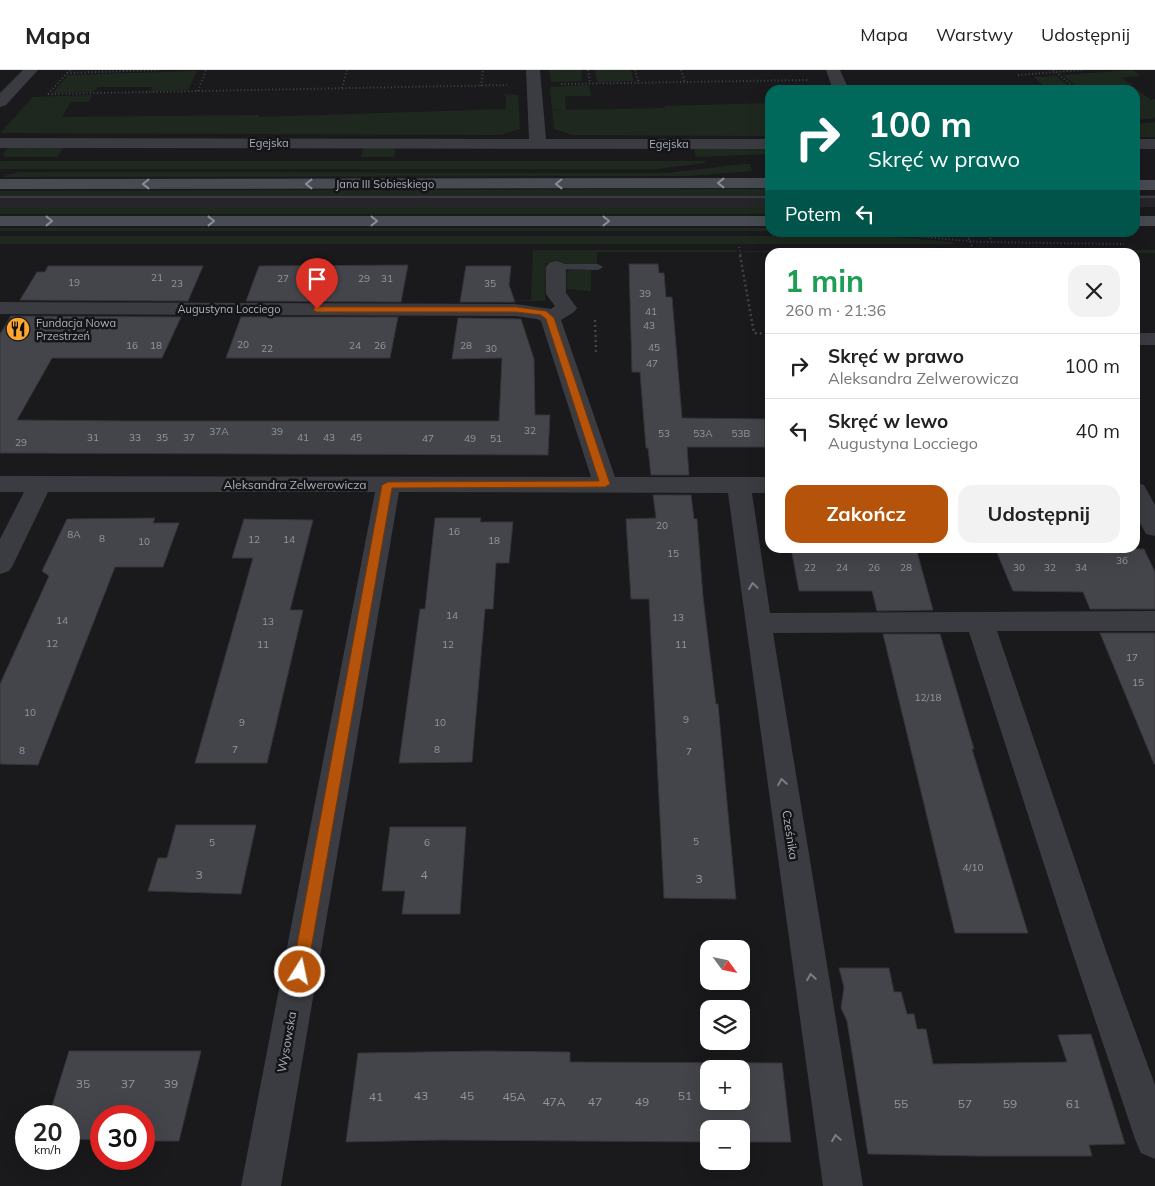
<!DOCTYPE html>
<html lang="pl">
<meta charset="utf-8">
<style>
:root{--surface:#fff;--page:#f2f2f2;--text:#222;--muted:#767676;--line:#e0e0e0;--accent:#b45309}
body{margin:0;font-family:Mulish,sans-serif;background:var(--page);color:var(--text);height:100vh;display:flex;flex-direction:column;font-size:19px;white-space:nowrap}
*{box-sizing:border-box;margin:0}
p{font-size:16px;color:var(--muted)}
.icon{flex:none;width:28px;height:28px;fill:none;stroke:currentColor;stroke-width:2;stroke-linecap:round;stroke-linejoin:round}
.map{position:relative;flex:1;overflow:hidden}
.panel{position:absolute;left:765px;top:178px;width:375px;height:305px;display:flex;flex-direction:column;background:var(--surface);border-radius:15px;box-shadow:0 5px 20px #0002}
.panel>*{flex:none}
.guide{position:absolute;left:765px;top:15px;width:375px;height:152px;border-radius:15px;box-shadow:0 5px 20px #0002;background:#00695c;color:#fff;overflow:hidden}
.needle{width:32px;rotate:123deg}
.controls{position:absolute;left:700px;top:870px;display:grid;gap:10px}
.controls a{display:grid;place-items:center;width:50px;height:50px;border-radius:10px;background:var(--surface);box-shadow:0 5px 20px #0002;font-size:25px}
.speed{position:absolute;left:15px;top:1035px;display:flex;gap:10px;font-size:25px;font-weight:700;text-align:center}
.speed>*{display:grid;place-content:center;width:65px;height:65px;border-radius:50%;background:var(--surface);box-shadow:0 5px 20px #0002;line-height:1}
.speed small{font-size:12px;font-weight:400}
.speed .limit{border:8px solid #d22;background:#fff;color:#111}
.pin{position:absolute;display:grid;place-items:center;width:42px;height:42px;color:#fff;margin:-51px -21px;border-radius:50% 50% 50% 0;rotate:-45deg;box-shadow:0 0 5px #0007}
.pin .icon{rotate:45deg}
.me{position:absolute;width:55px;margin:-28px;rotate:10deg;stroke-linejoin:round;filter:drop-shadow(0 0 4px #0008)}
.turn{display:flex;align-items:center;gap:18px;height:105px;padding:0 20px;font-size:22px}
.turn .icon{width:65px;height:65px;stroke-width:2.5}
.turn b{display:block;font-size:35px;line-height:42px}
.then{display:flex;align-items:center;height:48px;padding:0 20px;background:#0003;gap:10px;font-size:19px}
.round{display:grid;place-items:center;flex:none;width:52px;height:52px;border-radius:15px;background:var(--page)}
.headline{display:flex;align-items:center;justify-content:space-between;height:85px;padding:0 20px}
h1{font-size:30px;font-weight:700;line-height:38px;color:#1e9e55}
.primary-button{display:flex;gap:10px;margin-top:auto;padding:10px 20px}
.primary-button a{flex:1;height:58px;border-radius:15px;background:var(--accent);color:#fff;font-size:20px;font-weight:700;line-height:58px;text-align:center}
.primary-button a+a{background:var(--page);color:var(--text)}
ul{padding:0;list-style:none}
li{display:flex;align-items:center;gap:15px;height:65px;padding:0 20px;border-top:1px solid var(--line)}
li div{flex:1}
li b{display:block;font-size:19px}
li em{font-style:normal}
header{display:flex;align-items:center;gap:30px;box-sizing:border-box;height:70px;padding:0 25px;background:var(--surface);border-bottom:1px solid var(--line)}
header strong{font-size:24px}
nav{display:flex;gap:28px;margin-inline-start:auto;font-size:18px}
.map>svg:first-child{display:block}
</style>
<header>
<strong>Mapa</strong>
<nav><a>Mapa</a><a>Warstwy</a><a>Udostępnij</a></nav>
</header>
<div class="map">
<svg width="1155" height="1116" viewBox="0 0 1155 1116">
<rect width="100%" height="100%" fill="#1a1a1d"/>
<g fill="#26262a">
<rect x="0" y="125" width="770" height="12"/>
<rect x="1135" y="125" width="20" height="12"/>
</g>
<g fill="#1f281f">
<polygon points="549,0 581,0 582,11 551,12"/>
<polygon points="595,0 631,0 633,11 597,12"/>
<polygon points="1133,0 1141,6 1122,8 1151,30 1155,29 1155,48 1135,50 1135,20 1082,20 1063,5"/>
<polygon points="197,1 188,20 151,21 152,17 98,17 93,22 53,23 68,5"/>
<polygon points="1056,6 1074,20 1049,20 1034,7"/>
<polygon points="589,15 591,26 565,26 566,40 665,38 665,36 770,33 770,66 572,65 554,59 552,40 561,39 552,39 550,17"/>
<polygon points="503,24 518,25 520,59 501,65 0,63 33,27 92,25 89,32 71,32 62,47 259,45 259,47 506,39 506,26"/>
<polygon points="1155,52 1155,67 1141,67 1135,62 1135,54"/>
<polygon points="8,77 64,77 57,87 5,87 3,85"/>
<polygon points="364,78 396,78 394,87 361,87"/>
<polygon points="694,79 770,79 770,84 696,87"/>
<polygon points="705,91 705,93 657,99 0,99 0,92 2,91"/>
<polygon points="743,94 750,94 752,101 686,106 3,107 7,105 19,102 667,103"/>
<polygon points="770,119 770,125 0,125 0,121"/>
<rect x="0" y="137" width="770" height="7"/>
<rect x="0" y="158" width="770" height="3"/>
<polygon points="993,163 1075,164 1075,166 995,165"/>
<polygon points="0,166 883,166 955,172 951,174 0,174"/>
<polygon points="533,180 736,180 737,182 597,182 597,195 546,193 545,231 509,231 531,230"/>
<polygon points="1144,180 1155,180 1155,183 743,182 742,181"/>
<polygon points="570,200 591,200 591,221 567,219 567,202"/>
</g>
<g fill="#44454a" stroke="#343439" fill-rule="evenodd">
<polygon points="629,194 658,194 659,203 664,203 666,227 672,227 682,348 765,349 765,377 687,377 689,405 651,405 648,378 646,378 640,302 632,302"/>
<polygon points="408,195 401,232 246,231 259,196"/>
<polygon points="48,196 203,196 188,231 20,230 37,202 45,202"/>
<polygon points="466,196 511,196 509,215 515,232 460,232"/>
<polygon points="11,246 181,247 162,288 52,288 17,350 130,351 499,351 502,288 452,289 458,248 521,249 534,289 535,345 550,345 548,385 0,383 0,264"/>
<polygon points="241,247 398,247 390,288 226,288"/>
<polygon points="653,425 691,425 694,449 697,449 703,527 716,634 718,634 736,829 664,828 649,529 631,529 626,449 656,448"/>
<polygon points="155,448 153,453 179,453 163,497 115,497 38,695 0,694 0,614 49,506 42,501 67,449"/>
<polygon points="435,448 481,448 480,452 513,452 509,493 496,493 493,539 485,539 472,692 399,693 420,539 425,539"/>
<polygon points="244,449 313,450 290,540 303,540 267,693 195,693 253,488 232,488"/>
<polygon points="791,478 916,478 933,540 877,541 872,521 799,521"/>
<polygon points="995,478 1144,479 1155,502 1155,539 1090,539 1083,522 1013,521"/>
<polygon points="1100,563 1155,563 1155,694 1154,694"/>
<polygon points="883,564 940,564 974,679 972,679 1028,863 955,863"/>
<polygon points="176,755 256,755 241,824 148,821 158,788 167,788"/>
<polygon points="390,757 466,757 460,844 402,844 405,821 382,821"/>
<polygon points="839,898 889,898 894,922 901,922 907,944 914,944 917,959 926,959 933,994 1067,992 1058,965 1091,964 1125,1074 1089,1075 1092,1086 978,1086 868,1084 847,951 841,938 844,917"/>
<polygon points="69,981 201,981 179,1071 144,1071 144,1046 101,1046 101,1070 69,1069 69,1046 49,1046"/>
<path d="M487 981 570 982V992L782 993 791 1072H741V1059H709V1072L439 1070 346 1072 358 983ZM709 999H741V1031H709Z"/>
</g>
<g fill="none" stroke-linecap="round" stroke-linejoin="round">
<g stroke="#404449" stroke-width="2" stroke-dasharray="1 2.5" stroke-linecap="butt">
<polyline points="588,0 590,14"/>
<polyline points="635,0 639,13"/>
<polyline points="681,0 685,12"/>
<polyline points="1053,0 1078,20"/>
<polyline points="67,3 161,0"/>
<polyline points="1018,5 1082,0"/>
<polyline points="561,14 807,10"/>
<polyline points="481,16 483,0"/>
<polyline points="342,18 347,0"/>
<polyline points="198,21 206,0"/>
<polyline points="48,24 507,15"/>
<polyline points="48,24 70,0"/>
<polyline points="966,162 973,178"/>
<polyline points="987,162 992,172"/>
<polyline points="788,163 882,163 979,172 1124,174"/>
<polyline points="739,177 741,186"/>
</g>
<g stroke="#404449" stroke-width="2.5" stroke-dasharray="2 3" stroke-linecap="butt">
<polyline points="740,185 754,263 770,264"/>
<polyline points="595,250 596,282"/>
</g>
<polygon fill="#3a3c42" fill-rule="evenodd" points="556,194 598,194 603,197 598,200 552,199 551,197 552,195"/>
<g fill="#3a3c42" fill-rule="evenodd">
<polygon points="23,0 38,0 6,35 0,37 0,23"/>
<polygon points="526,0 540,0 546,69 770,69 770,79 0,78 0,68 529,69"/>
<polygon points="826,0 840,0 849,20 833,20"/>
<rect x="1135" y="69" width="20" height="10"/>
<polygon points="556,191 563,193 566,197 566,223 577,238 574,242 561,250 615,407 770,407 770,423 752,423 770,543 1155,541 1155,561 997,561 1107,884 1155,1015 1155,1089 1141,1083 1135,1069 1073,884 969,562 773,563 863,1116 823,1116 728,423 399,422 281,1116 241,1116 375,422 48,422 13,495 9,501 0,504 0,469 24,422 0,422 0,406 591,407 541,251 537,249 515,246 0,244 0,232 515,234 551,239 555,236 546,224 546,197 549,193"/>
<rect x="1135" y="263" width="20" height="12"/>
<polygon points="1135,412 1144,415 1155,435 1155,466 1146,464 1135,444"/>
</g>
<g fill="#484c52" fill-rule="evenodd">
<polygon points="770,108 770,118 0,119 0,109"/>
<rect x="1135" y="110" width="20" height="10"/>
<rect x="0" y="146" width="770" height="10"/>
<rect x="1135" y="146" width="20" height="10"/>
</g>
<g stroke="#4d5157" stroke-width="1">
<polyline points="0,127 770,127"/>
<polyline points="1135,127 1155,127"/>
</g>
</g>
<defs><path id="oneway-chevron" d="M-2-3.5L2.5 0L-2 3.5" fill="none" stroke-width="1.6" stroke-linecap="round" stroke-linejoin="round" transform="scale(1.25)"/></defs>
<g stroke="#888e98">
<use href="#oneway-chevron" transform="translate(721 113) rotate(180)"/>
<use href="#oneway-chevron" transform="translate(146 114) rotate(180)"/>
<use href="#oneway-chevron" transform="translate(309 114) rotate(180)"/>
<use href="#oneway-chevron" transform="translate(559 114) rotate(179)"/>
<use href="#oneway-chevron" transform="translate(49 151)"/>
<use href="#oneway-chevron" transform="translate(211 151)"/>
<use href="#oneway-chevron" transform="translate(374 151)"/>
<use href="#oneway-chevron" transform="translate(606 151)"/>
</g>
<g stroke="#787d86">
<use href="#oneway-chevron" transform="translate(753 516) rotate(-98)"/>
<use href="#oneway-chevron" transform="translate(782 712) rotate(-99)"/>
<use href="#oneway-chevron" transform="translate(811 907) rotate(-99)"/>
<use href="#oneway-chevron" transform="translate(836 1068) rotate(-99)"/>
</g>
<polygon fill="#b45309" stroke="#753606" points="314,237 516,237 546,241 554,248 610,414 605,417 392,418 307,902 305,906 300,908 295,906 292,902 382,415 388,412 599,411 546,249 541,245 516,242 317,242 314,241"/>
<defs>
<g id="restaurant-disc" transform="scale(1.25)"><circle r="9.5" fill="#ffa62f" stroke="#151518"/><path d="M-5-6h1v4h1v-4h1v4h1v-4h1v5L-1.5 .5V6h-2V.5L-5-1ZM5-6V6H3V1.5H1.5Q1.5-4 5-6Z" fill="#111"/></g>
</defs>
<g fill-rule="evenodd">
<use href="#restaurant-disc" x="18" y="259"/>
</g>
<g text-anchor="middle" stroke-width="5" stroke-linejoin="round" paint-order="stroke">
<g font-size="10" fill="#9197a0">
<text x="157" y="211">21</text>
<text x="283" y="212">27</text>
<text x="364" y="212">29</text>
<text x="387" y="212">31</text>
<text x="74" y="216">19</text>
<text x="177" y="217">23</text>
<text x="490" y="217">35</text>
<text x="645" y="227">39</text>
<text x="651" y="245">41</text>
<text x="649" y="259">43</text>
<text x="243" y="278">20</text>
<text x="132" y="279">16</text>
<text x="156" y="279">18</text>
<text x="355" y="279">24</text>
<text x="380" y="279">26</text>
<text x="466" y="279">28</text>
<text x="654" y="281">45</text>
<text x="267" y="282">22</text>
<text x="491" y="282">30</text>
<text x="652" y="297">47</text>
<text x="530" y="364">32</text>
<text x="219" y="365">37A</text>
<text x="277" y="365">39</text>
<text x="664" y="367">53</text>
<text x="703" y="367">53A</text>
<text x="741" y="367">53B</text>
<text x="93" y="371">31</text>
<text x="135" y="371">33</text>
<text x="162" y="371">35</text>
<text x="189" y="371">37</text>
<text x="303" y="371">41</text>
<text x="329" y="371">43</text>
<text x="356" y="371">45</text>
<text x="428" y="372">47</text>
<text x="470" y="372">49</text>
<text x="496" y="372">51</text>
<text x="21" y="376">29</text>
<text x="662" y="459">20</text>
<text x="454" y="465">16</text>
<text x="74" y="468">8A</text>
<text x="102" y="472">8</text>
<text x="254" y="473">12</text>
<text x="289" y="473">14</text>
<text x="494" y="474">18</text>
<text x="144" y="475">10</text>
<text x="673" y="487">15</text>
<text x="1122" y="494">36</text>
<text x="810" y="501">22</text>
<text x="842" y="501">24</text>
<text x="874" y="501">26</text>
<text x="906" y="501">28</text>
<text x="1019" y="501">30</text>
<text x="1050" y="501">32</text>
<text x="1081" y="501">34</text>
<text x="452" y="549">14</text>
<text x="678" y="551">13</text>
<text x="62" y="554">14</text>
<text x="268" y="555">13</text>
<text x="52" y="577">12</text>
<text x="263" y="578">11</text>
<text x="448" y="578">12</text>
<text x="681" y="578">11</text>
<text x="1132" y="591">17</text>
<text x="1138" y="616">15</text>
<text x="928" y="631">12/18</text>
<text x="30" y="646">10</text>
<text x="686" y="653">9</text>
<text x="242" y="656">9</text>
<text x="440" y="656">10</text>
<text x="235" y="683">7</text>
<text x="437" y="683">8</text>
<text x="22" y="684">8</text>
<text x="689" y="685">7</text>
<text x="696" y="775">5</text>
<text x="212" y="776">5</text>
<text x="427" y="776">6</text>
<text x="973" y="801">4/10</text>
</g>
<g font-size="11" fill="#abb2bd" stroke="#151518">
<text x="269" y="77">Egejska</text>
<text x="669" y="78">Egejska</text>
<text x="385" y="118">Jana III Sobieskiego</text>
<text x="229" y="243">Augustyna Locciego</text>
</g>
<g font-size="11" fill="#abb2bd" stroke="#151518" text-anchor="start">
<text x="36" y="257">Fundacja Nowa<tspan x="36" dy="13">Przestrzeń</tspan></text>
</g>
<g font-size="12" fill="#abb2bd" stroke="#151518">
<text x="295" y="419">Aleksandra Zelwerowicza</text>
<text transform="translate(790 765) rotate(81)" y="4">Cześnika</text>
<text transform="translate(287 972) rotate(-80)" y="4">Wysowska</text>
</g>
<g font-size="12" fill="#9197a0">
<text x="199" y="809">3</text>
<text x="424" y="809">4</text>
<text x="699" y="813">3</text>
<text x="83" y="1018">35</text>
<text x="128" y="1018">37</text>
<text x="171" y="1018">39</text>
<text x="421" y="1030">43</text>
<text x="467" y="1030">45</text>
<text x="685" y="1030">51</text>
<text x="376" y="1031">41</text>
<text x="514" y="1031">45A</text>
<text x="554" y="1036">47A</text>
<text x="595" y="1036">47</text>
<text x="642" y="1036">49</text>
<text x="901" y="1038">55</text>
<text x="965" y="1038">57</text>
<text x="1010" y="1038">59</text>
<text x="1073" y="1038">61</text>
</g>
</g>
</svg>
<div class="controls">
<a><svg class="needle" viewBox="-14 -14 28 28"><path d="M0-13l5 13h-10z" fill="#e53935"/><path d="M0 13l5-13h-10z" fill="#767676"/></svg></a>
<a><svg class="icon" aria-label="layers" viewBox="0 0 24 24"><path d="M12 4l9 5-9 5-9-5zM3 14l9 5 9-5"/></svg></a>
<a>+</a>
<a>−</a>
</div>
<div class="speed"><div>20<small>km/h</small></div><div class="limit">30</div></div>
<div class="pin" style="left:317px;top:239px;background:#d93025"><svg class="icon" aria-label="arrive" viewBox="0 0 24 24"><path d="M6 21V4h12l-3 4 3 4H6"/></svg></div>
<svg class="me" style="left:300px;top:902px" viewBox="-20 -20 40 40"><circle r="17" fill="#b45309" stroke="#fff" stroke-width="3"/><path d="M0-11L8 9 0 5-8 9z" fill="#fff"/></svg>
<div class="guide">
<div class="turn"><svg class="icon" aria-label="right" viewBox="0 0 24 24"><path d="M7 20v-9h11M14 6l5 5-5 5"/></svg><div><b>100 m</b>Skręć w prawo</div></div>
<div class="then">Potem<svg class="icon" aria-label="left" viewBox="0 0 24 24"><path d="M17 20v-9H6M10 6l-5 5 5 5"/></svg></div>
</div>
<section class="panel">
<div class="headline"><div><h1>1 min</h1><p>260 m · 21:36</p></div><a class="round"><svg class="icon" aria-label="close" viewBox="0 0 24 24"><path d="M6 6l12 12M18 6L6 18"/></svg></a></div>
<ul>
<li><svg class="icon" aria-label="right" viewBox="0 0 24 24"><path d="M7 20v-9h11M14 6l5 5-5 5"/></svg><div><b>Skręć w prawo</b><p>Aleksandra Zelwerowicza</p></div><em>100 m</em></li>
<li><svg class="icon" aria-label="left" viewBox="0 0 24 24"><path d="M17 20v-9H6M10 6l-5 5 5 5"/></svg><div><b>Skręć w lewo</b><p>Augustyna Locciego</p></div><em>40 m</em></li>
</ul>
<div class="primary-button"><a>Zakończ</a><a>Udostępnij</a></div>
</section>
</div>
